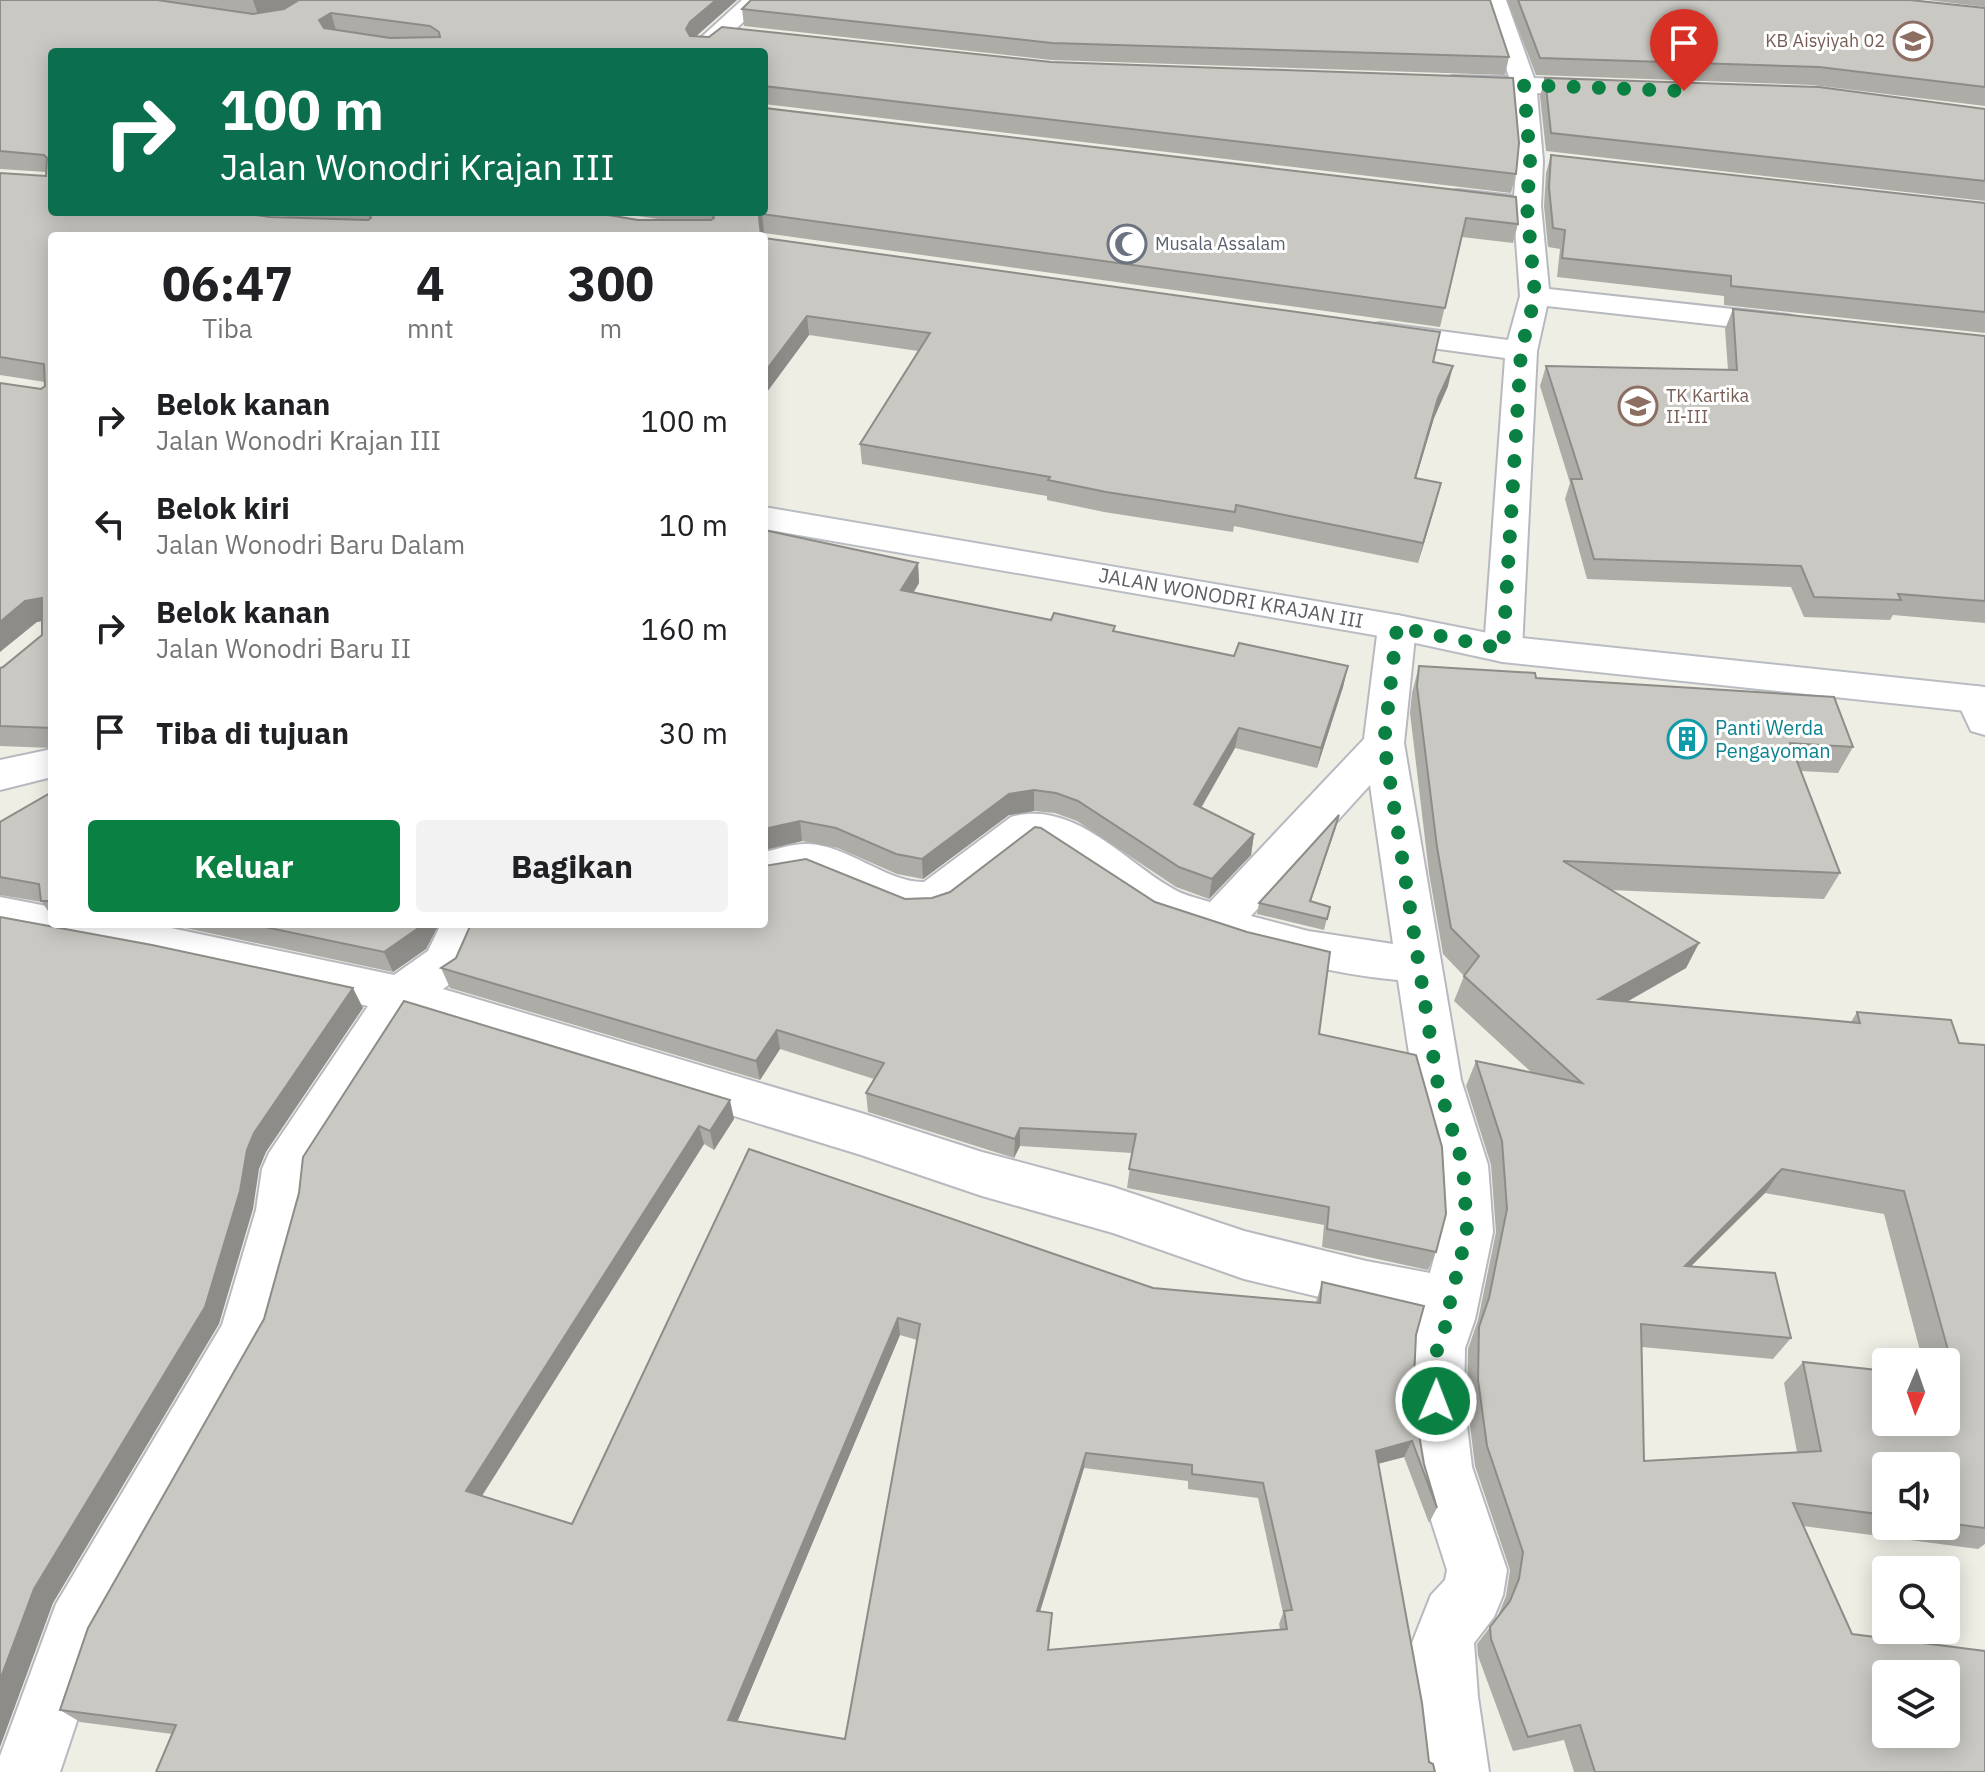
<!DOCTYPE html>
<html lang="id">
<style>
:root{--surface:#fff;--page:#f2f2f2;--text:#202124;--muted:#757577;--accent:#0b8043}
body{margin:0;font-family:"IBM Plex Sans",sans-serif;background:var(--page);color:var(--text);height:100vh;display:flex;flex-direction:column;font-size:30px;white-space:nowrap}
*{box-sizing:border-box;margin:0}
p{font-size:26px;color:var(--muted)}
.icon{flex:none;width:44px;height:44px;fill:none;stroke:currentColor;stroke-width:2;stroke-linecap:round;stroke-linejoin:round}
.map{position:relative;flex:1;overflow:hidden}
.side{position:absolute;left:48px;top:232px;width:720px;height:696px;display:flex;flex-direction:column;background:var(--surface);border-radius:8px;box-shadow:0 4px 20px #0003}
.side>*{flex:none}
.guide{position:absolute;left:48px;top:48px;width:720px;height:168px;border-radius:8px;box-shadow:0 4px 20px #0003;background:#0b6e4f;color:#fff;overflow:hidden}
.needle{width:52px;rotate:182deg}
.controls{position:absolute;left:1872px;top:1348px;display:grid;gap:16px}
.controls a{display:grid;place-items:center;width:88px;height:88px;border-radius:8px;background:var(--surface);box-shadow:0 4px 20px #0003;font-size:40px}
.pin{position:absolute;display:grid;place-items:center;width:68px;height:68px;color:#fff;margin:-82px -34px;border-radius:50% 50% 50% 0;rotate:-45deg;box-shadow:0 0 8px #0007}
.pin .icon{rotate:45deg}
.me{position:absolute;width:88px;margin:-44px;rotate:1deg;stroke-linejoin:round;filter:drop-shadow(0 0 6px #0008)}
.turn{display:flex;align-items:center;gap:28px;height:168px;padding:0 40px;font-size:36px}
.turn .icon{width:104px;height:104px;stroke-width:2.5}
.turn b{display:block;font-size:56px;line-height:68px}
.eta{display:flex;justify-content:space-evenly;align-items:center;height:136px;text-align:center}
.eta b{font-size:48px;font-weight:700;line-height:56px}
.button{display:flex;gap:16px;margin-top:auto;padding:16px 40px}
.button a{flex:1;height:92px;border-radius:8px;background:var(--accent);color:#fff;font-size:32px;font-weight:700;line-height:92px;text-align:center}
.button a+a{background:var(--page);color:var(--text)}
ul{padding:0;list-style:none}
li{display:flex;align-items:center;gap:24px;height:104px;padding:0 40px}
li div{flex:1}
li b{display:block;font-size:30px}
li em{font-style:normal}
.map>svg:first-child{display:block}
</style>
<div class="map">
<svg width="1985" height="1772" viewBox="0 0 1985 1772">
<rect width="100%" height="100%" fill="#efeee5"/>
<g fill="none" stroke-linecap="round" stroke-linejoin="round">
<g stroke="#b7b9bf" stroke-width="4">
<g id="street">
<polygon points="742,0 767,0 711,52 685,52"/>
<polygon points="1484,0 1506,0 1534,78 1604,81 1613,83 1616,88 1613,93 1604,95 1537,93 1543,161 1541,206 1549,289 1788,315 1799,318 1803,324 1799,330 1788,333 1547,306 1537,351 1522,649 1517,658 1503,662 1489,658 1484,649 1505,358 1380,341 1369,339 1365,332 1369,325 1380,323 1508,340 1520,296 1514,213 1448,204 1444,198 1448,192 1458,190 1514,196 1517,161 1512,92 1453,90 1444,88 1441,83 1444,78 1453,76 1509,77"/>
<path d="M1397 615 1410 618 1416 627 1404 743 1461 1080 1488 1165 1493 1232 1475 1319 1465 1348 1464 1401 1472 1467 1507 1570 1503 1595 1494 1617 1474 1643 1478 1697 1489 1772H1423L1414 1697 1412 1643 1431 1595 1445 1580 1447 1570C1422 1491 1388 1403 1420 1321L1244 1279 1113 1233 982 1196 861 1155 412 1017 312 1174 308 1210 274 1334 104 1640 60 1772H0V1756L56 1604 222 1325 256 1210 262 1169 269 1153 368 1006 165 962 0 931V897L52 907V924H152L394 975 428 951 441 924H485L461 976 443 989 861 1113 982 1152 1113 1187 1244 1231 1366 1261 1430 1273 1441 1232 1438 1165 1413 1080 1398 980C1314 972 1233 947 1154 919 1112 901 1083 863 1041 845L1034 844 949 910 933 915 907 916 809 876 764 884V852C778 849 794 843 808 844 847 845 888 883 924 882L1011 817C1072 799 1122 859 1170 887 1182 895 1196 898 1210 902L1364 739 1378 627 1384 618ZM1370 785 1393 944 1308 931 1251 916Z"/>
<polygon points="1976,686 1985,688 1985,735 1971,731 1956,699 1962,690"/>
<polygon points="52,749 52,777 0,790 0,760"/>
</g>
</g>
<g stroke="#babcc3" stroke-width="4">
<polygon id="secondary" points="764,507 1397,615 1503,636 1985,687 1985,713 1503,662 1397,639 764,529"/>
</g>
<use href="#street" fill="#fff" fill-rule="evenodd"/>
<use href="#secondary" fill="#fff" fill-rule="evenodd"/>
</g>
<g fill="#aeaca7" fill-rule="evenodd">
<polygon points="0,0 737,0 696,36 1516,174 1511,193 764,104 764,52 52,212 297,218 251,212 590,212 638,220 665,220 611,212 764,212 764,108 1518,224 1513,243 1462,237 1440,327 764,233 761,236 52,236 52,748 0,746 0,668 3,667 42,635 42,621 37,622 41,389 45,386 45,382 0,375 0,173 46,176 46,172 0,169"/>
<polygon points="1507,0 1910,0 1985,8 1985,106 1812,85 1536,75"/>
<polygon points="1927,0 1985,0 1985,7"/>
<polygon points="742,9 1509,57 1505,75 1051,60 744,26"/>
<polygon points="1545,78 1985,109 1985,201 1546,151 1540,96"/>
<polygon points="1551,155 1985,203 1985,333 1724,305 1724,296 1557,277 1560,249 1548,247 1544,206 1546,173"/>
<polygon points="764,238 1433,362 1448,386 1434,418 1416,478 1436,503 1418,563 1234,526 1233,532 1104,512 1047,500 1047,496 862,464 860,444 918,351 809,335 764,396"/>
<polygon points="1733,309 1985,336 1985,623 1893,615 1890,620 1804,617 1791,587 1587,579 1565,499 1570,483 1540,386 1546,366 1728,370 1725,329"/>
<polygon points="918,563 919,583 914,592 1051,620 1115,626 1114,631 1234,656 1348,666 1343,687 1317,768 1235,748 1201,807 1254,834 1251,855 1209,899 1176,887 1077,821 1055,813 1034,811 1009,815 923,879 897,874 838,848 802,841 764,850"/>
<path d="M1419 666 1536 678 1853 747 1838 773 1801 771 1840 873 1824 899 1610 890 1699 943 1686 968 1627 1002 1851 1022 1857 1012 1959 1043 1985 1045V1544L1978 1549 1803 1526 1852 1634 1985 1772H1574L1564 1740 1513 1751 1478 1656 1477 1644 1497 1618 1506 1596 1510 1570 1475 1466 1467 1401 1468 1349 1478 1320 1496 1232 1491 1165 1466 1086 1476 1061 1532 1073 1454 1001 1464 976 1443 954 1429 873 1410 713 1412 693ZM1765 1193 1884 1214 1923 1362H1946V1422L1803 1362 1784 1383 1797 1452 1644 1461 1642 1347 1773 1359 1791 1338 1691 1266ZM1886 1466H1946V1526H1886Z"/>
<polygon points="52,792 52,917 42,902 0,895 0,822"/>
<polygon points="1336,827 1311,901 1330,907 1324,930 1257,914 1259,903"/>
<polygon points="905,899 1319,1034 1436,1252 1428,1270 1322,1247 1324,1225 1127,1188 1132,1153 1020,1146 1014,1158 868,1112 866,1093 874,1079 780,1049 760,1080 450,988 441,968 456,958"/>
<polygon points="167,924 439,924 426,949 393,972"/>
<path d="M734 1119 714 1150 704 1144 482 1496 572 1524 749 1149 1153 1288 1316 1302 1322 1282 1416 1335 1413 1399 1424 1464 1437 1508 1429 1523 1404 1457 1378 1464 1429 1762 1435 1772H156L172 1734 80 1722 60 1710 264 1319 299 1193ZM900 1335 917 1340 845 1739 737 1722ZM1084 1468 1188 1481V1489L1258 1498 1283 1613 1279 1624 1280 1629 1048 1650 1040 1612Z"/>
</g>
<g fill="#8d8c88">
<polygon points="253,0 315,0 258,15"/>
<polygon points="716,0 737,0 693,39 686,29 690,22"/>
<polygon points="331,13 336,30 324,37 319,20"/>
<polygon points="762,214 764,233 761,236 759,217"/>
<polygon points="807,316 809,335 764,396 764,373"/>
<polygon points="1453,366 1448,386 1434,418 1410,498 1438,398"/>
<polygon points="1441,483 1436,503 1418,563 1423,543"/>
<polygon points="918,563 919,583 902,610 901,590"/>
<polygon points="42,598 52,619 37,622 0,652 0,622 25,601"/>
<polygon points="1348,666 1343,687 1317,768 1321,748"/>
<polygon points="1239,728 1235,748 1192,824 1194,804"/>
<polygon points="1034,790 1034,811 1009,815 923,879 922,859 1009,794"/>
<polygon points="1339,815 1336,827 1307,912 1310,901"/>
<polygon points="800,821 802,841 764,850 764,829"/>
<polygon points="1254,834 1251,855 1209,899 1212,879"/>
<polygon points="420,924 439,924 426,949 393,972 384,952"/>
<polygon points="1699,943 1686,968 1587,1024 1599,999"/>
<polygon points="353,988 363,1008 266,1152 259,1169 253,1209 219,1324 53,1603 0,1747 0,1680 34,1589 254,1133"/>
<polygon points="777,1030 780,1049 760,1080 756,1061"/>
<polygon points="730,1100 734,1119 714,1150 710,1131"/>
<polygon points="699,1126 704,1144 476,1505 466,1491"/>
<polygon points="1020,1128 1020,1146 1014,1158 1015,1139"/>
<polygon points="1782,1169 1765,1193 1669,1288 1685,1266"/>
<polygon points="898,1318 900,1335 733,1732 728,1720"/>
<polygon points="1412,1441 1404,1457 1369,1466 1376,1451"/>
<polygon points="1086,1453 1084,1468 1036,1624 1037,1611"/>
</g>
<g fill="#cac8c2" stroke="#8d8c88" stroke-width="2" fill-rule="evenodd">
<path d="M0 0H157L253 14 284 9 299 0H716L690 22 686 29 690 36 709 37 722 27 1051 62 1513 78 1519 143 1516 174 764 86V52H52V212H235L270 217 368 220 371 218 368 212H590L638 220H711L714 218 711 212H764V108L1516 197 1518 224 1466 218 1445 308 762 214 759 217 761 236H52V728L0 726V668L3 667 42 635V598L25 601 0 622V383L41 389 45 386 44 364 0 357V173L46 176 47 158 44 155 0 151ZM331 13 430 26 439 32 440 37 390 38 324 28 319 20Z"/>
<polygon points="751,0 1490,0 1509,57 1052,43 742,9"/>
<polygon points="1518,0 1910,0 1985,8 1985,87 1819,67 1540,58"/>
<polygon points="1545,78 1819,87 1985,109 1985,181 1551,133"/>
<polygon points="1551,155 1985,203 1985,312 1731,286 1731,276 1562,258 1565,230 1553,228 1549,187"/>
<polygon points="764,238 1440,332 1433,362 1453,366 1438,398 1415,478 1441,483 1423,543 1236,505 1235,512 1106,492 1048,480 1050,477 860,444 930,333 807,316 764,373"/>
<polygon points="1733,309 1985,336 1985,601 1898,594 1901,600 1814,597 1801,566 1594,559 1571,479 1582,479 1546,366 1737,370"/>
<polygon points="764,530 918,563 901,590 1051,620 1054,613 1115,626 1113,631 1234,656 1239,643 1348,666 1321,748 1239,728 1194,804 1254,834 1212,879 1179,867 1078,801 1056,793 1034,790 1009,794 922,859 896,854 836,828 800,821 764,829"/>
<path d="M1419 666 1535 673 1536 678 1834 697 1853 747 1790 743 1840 873 1563 861 1699 943 1599 999 1860 1023 1857 1012 1951 1020 1959 1043 1985 1045V1528L1946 1523V1466H1886V1515L1793 1503 1852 1634 1985 1651V1772H1595L1580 1725 1528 1737 1491 1639 1490 1627 1510 1601 1519 1579 1523 1552 1487 1446 1478 1380 1479 1327 1489 1298 1507 1209 1502 1141 1476 1061 1582 1083 1464 976 1479 956 1451 928 1437 847 1417 686ZM1782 1169 1904 1191 1956 1379 1946 1378V1422H1886V1371L1803 1362 1821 1451 1644 1461 1641 1324 1791 1338 1775 1273 1685 1266ZM1886 1674H1946V1734H1886Z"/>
<polygon points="52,792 52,901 41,901 39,884 0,877 0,822"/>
<polygon points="1339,815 1310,901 1330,907 1327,919 1259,903"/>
<polygon points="1035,827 1041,828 1155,902 1247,932 1330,952 1319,1034 1416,1055 1442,1147 1446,1214 1436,1252 1327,1229 1329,1207 1129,1169 1136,1134 1020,1128 1015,1139 866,1093 884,1063 777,1030 756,1061 441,968 456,958 471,924 764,924 764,866 806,859 905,899 932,898 950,892"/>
<polygon points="0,917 152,945 353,988 254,1133 247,1150 240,1191 205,1307 34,1589 0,1680"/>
<polygon points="250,924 420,924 417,929 384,952"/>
<path d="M404 1001 730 1100 710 1131 699 1126 466 1491 572 1524 749 1149 1153 1288 1320 1303 1322 1282 1424 1306 1416 1335 1413 1399 1424 1464 1437 1508 1412 1441 1376 1451 1422 1703 1429 1762 1433 1764 1435 1772H156L176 1725 60 1710 88 1628 264 1319 299 1193 303 1157ZM898 1318 920 1324 845 1739 728 1720ZM1086 1453 1192 1465V1474L1263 1483 1292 1610 1284 1611 1287 1629 1048 1650 1052 1613 1037 1611Z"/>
</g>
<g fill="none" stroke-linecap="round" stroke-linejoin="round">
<polyline stroke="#0b8043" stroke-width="14" stroke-dasharray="0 25.2" points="1436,1401 1437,1348 1448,1319 1450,1302 1467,1232 1463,1165 1437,1080 1384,743 1397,627 1503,649 1521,351 1535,296 1527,206 1530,161 1524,85 1684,91"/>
</g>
<defs>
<g id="school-ring" transform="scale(2)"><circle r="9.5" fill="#fff" stroke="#8d6e63" stroke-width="1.5"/><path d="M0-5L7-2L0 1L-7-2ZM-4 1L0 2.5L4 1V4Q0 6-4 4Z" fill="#8d6e63"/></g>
<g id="mosque-ring" transform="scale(2)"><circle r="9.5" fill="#fff" stroke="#6b7280" stroke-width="1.5"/><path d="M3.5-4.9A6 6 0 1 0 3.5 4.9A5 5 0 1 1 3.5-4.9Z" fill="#6b7280"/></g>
<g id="building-ring" transform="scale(2)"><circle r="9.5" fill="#fff" stroke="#0f9aa8" stroke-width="1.5"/><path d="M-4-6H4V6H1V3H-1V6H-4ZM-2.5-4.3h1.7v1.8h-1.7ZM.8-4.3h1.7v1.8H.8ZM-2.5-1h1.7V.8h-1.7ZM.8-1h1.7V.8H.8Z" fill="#0f9aa8"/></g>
</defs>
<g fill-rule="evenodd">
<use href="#school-ring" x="1913" y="41"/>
<use href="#mosque-ring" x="1127" y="244"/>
<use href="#school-ring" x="1638" y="406"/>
<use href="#building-ring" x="1687" y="739"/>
</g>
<g text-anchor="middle" stroke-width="6" stroke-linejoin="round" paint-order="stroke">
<g font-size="18" fill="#785e54" stroke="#fff" text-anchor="end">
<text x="1885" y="47">KB Aisyiyah 02</text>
<text x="1666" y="402" text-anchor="start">TK Kartika<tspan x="1666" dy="21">II-III</tspan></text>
</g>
<g font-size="18" fill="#5b616d" stroke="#fff" text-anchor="start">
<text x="1155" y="250">Musala Assalam</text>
</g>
<g font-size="20" fill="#5d5f65" stroke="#fff">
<text transform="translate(1231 598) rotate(10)" y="7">JALAN WONODRI KRAJAN III</text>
</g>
<g font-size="20" fill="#0d838f" stroke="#fff" text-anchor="start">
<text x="1715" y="735">Panti Werda<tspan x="1715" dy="23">Pengayoman</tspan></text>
</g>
</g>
</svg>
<div class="controls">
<a><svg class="needle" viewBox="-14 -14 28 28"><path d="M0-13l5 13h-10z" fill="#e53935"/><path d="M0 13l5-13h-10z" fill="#757577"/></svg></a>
<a><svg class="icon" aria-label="sound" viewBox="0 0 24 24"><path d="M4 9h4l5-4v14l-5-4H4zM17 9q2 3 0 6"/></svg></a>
<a><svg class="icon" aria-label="search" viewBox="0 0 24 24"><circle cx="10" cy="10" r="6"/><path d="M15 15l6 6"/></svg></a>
<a><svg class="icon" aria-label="layers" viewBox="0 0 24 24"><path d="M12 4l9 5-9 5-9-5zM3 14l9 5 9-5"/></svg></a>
</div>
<div class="pin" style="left:1684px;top:91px;background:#d93025"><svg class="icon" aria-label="arrive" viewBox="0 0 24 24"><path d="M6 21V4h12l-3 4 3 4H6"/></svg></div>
<svg class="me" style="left:1436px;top:1401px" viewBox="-20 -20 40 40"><circle r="17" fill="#0b8043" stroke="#fff" stroke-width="3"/><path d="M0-11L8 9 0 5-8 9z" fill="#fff"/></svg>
<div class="guide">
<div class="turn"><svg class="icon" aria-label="right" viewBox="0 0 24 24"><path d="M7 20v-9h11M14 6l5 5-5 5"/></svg><div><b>100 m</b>Jalan Wonodri Krajan III</div></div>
</div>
<section class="side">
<div class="eta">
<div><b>06:47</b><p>Tiba</p></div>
<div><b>4</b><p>mnt</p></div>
<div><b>300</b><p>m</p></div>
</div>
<ul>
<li><svg class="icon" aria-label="right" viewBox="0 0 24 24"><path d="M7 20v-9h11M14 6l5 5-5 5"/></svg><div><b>Belok kanan</b><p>Jalan Wonodri Krajan III</p></div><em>100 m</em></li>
<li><svg class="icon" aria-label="left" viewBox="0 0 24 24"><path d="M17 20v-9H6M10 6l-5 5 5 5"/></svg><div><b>Belok kiri</b><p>Jalan Wonodri Baru Dalam</p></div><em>10 m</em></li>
<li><svg class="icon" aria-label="right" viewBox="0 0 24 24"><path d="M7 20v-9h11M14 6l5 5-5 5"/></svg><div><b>Belok kanan</b><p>Jalan Wonodri Baru II</p></div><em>160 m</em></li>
<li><svg class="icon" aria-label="arrive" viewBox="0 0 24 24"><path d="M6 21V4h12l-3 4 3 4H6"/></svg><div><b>Tiba di tujuan</b></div><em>30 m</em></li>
</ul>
<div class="button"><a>Keluar</a><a>Bagikan</a></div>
</section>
</div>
